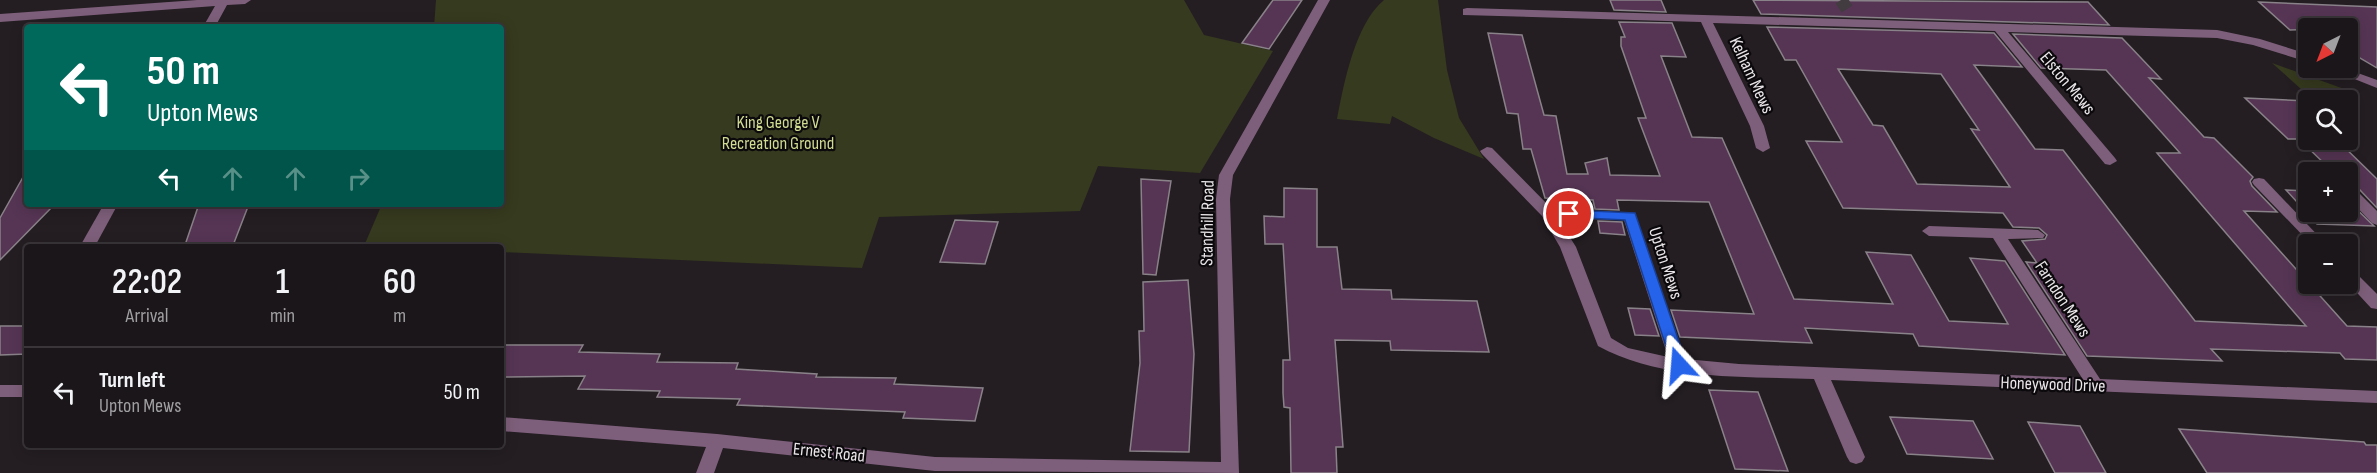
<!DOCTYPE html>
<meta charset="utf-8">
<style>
:root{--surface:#1b161a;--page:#241f23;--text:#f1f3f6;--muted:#a09fa2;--line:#393539}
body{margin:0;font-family:"Sofia Sans Condensed",sans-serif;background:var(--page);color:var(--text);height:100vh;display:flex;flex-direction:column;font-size:22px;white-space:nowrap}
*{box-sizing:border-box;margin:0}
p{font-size:20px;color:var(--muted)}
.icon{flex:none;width:33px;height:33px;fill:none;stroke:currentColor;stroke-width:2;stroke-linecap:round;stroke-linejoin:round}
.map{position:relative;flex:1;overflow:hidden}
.panel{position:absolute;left:24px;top:244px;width:480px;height:204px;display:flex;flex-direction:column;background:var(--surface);border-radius:6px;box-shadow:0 3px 15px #0003,0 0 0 2px var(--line)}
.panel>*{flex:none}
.banner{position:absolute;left:24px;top:24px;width:480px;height:183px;border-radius:6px;box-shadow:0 3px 15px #0003,0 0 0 2px var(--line);background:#00695c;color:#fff;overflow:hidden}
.needle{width:39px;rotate:222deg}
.buttons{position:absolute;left:2298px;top:18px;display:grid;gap:12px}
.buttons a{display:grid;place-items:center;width:60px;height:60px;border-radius:6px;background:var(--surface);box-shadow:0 3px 15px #0003,0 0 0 2px var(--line);font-size:30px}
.pin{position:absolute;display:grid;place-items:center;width:51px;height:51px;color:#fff;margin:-26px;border:3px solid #fff;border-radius:50%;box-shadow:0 2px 6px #0007}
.me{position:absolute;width:66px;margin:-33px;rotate:341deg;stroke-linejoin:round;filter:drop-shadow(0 0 4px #0008)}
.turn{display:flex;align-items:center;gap:21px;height:126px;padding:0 24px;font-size:27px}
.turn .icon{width:78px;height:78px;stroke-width:2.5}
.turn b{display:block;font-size:42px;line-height:51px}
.lanes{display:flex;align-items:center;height:57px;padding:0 24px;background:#0003;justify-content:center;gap:30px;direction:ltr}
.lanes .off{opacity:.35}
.eta{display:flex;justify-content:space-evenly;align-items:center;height:102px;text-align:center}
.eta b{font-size:36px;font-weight:600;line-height:42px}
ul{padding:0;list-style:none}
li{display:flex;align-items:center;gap:18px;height:90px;padding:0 24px;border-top:2px solid var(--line)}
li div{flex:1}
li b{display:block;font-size:22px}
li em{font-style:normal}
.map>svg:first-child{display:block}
</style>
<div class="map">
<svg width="2377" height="473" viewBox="0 0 2377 473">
<rect width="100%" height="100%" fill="#241e23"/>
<g fill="#363a1e">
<polygon points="436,0 1184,0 1204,35 1273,51 1200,173 1098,166 1080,211 879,217 862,268 501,252 501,248 364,246 382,204 501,204 501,27 434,27"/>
<path d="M1384 0H1438L1447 70 1459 118 1484 159 1434 138 1392 116 1390 124 1337 119C1344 83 1355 24 1384 0Z"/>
<polygon points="2272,63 2347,90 2301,89"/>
</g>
<g fill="#563554" stroke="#898288" stroke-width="1.5" fill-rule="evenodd">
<polygon points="1273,0 1302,0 1269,49 1242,43"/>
<polygon points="1610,0 1661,0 1666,12 1614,10"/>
<polygon points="1753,0 2088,2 2109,25 1761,14"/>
<polygon points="2259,2 2377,7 2377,68 2348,51 2348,28 2290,30"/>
<polygon points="1619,22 1672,23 1686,57 1661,56 1692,137 1722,138 1794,299 1893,304 1866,252 1911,255 1949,321 2008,324 1970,258 2005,261 2065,355 1919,346 1913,334 1805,328 1812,343 1680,337 1671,310 1754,314 1709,202 1617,200 1619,210 1595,209 1593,200 1545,198 1531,149 1523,149 1518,114 1507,113 1488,33 1522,35 1544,115 1556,116 1567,174 1588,174 1585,163 1607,158 1610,175 1660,176 1638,118 1646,118 1621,46 1621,37 1625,37"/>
<path d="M1767 27 1994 33 2022 67 1974 65 2035 149 2063 150 2195 321 2306 326 2157 153H2180L2106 70 2041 68 2013 34 2122 38 2161 79 2149 78 2204 137 2214 138 2253 177 2250 181 2252 186 2277 212 2244 211 2347 326 2377 327V360L2345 359 2340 353 2211 349 2222 361 2087 356 2026 262 2037 263 2022 241 2045 239 2047 235 2039 228 2013 227 2003 213 1843 208 1806 141 1842 142 1796 60H1785ZM1838 69 1941 74 1979 130 1971 129 2010 187 1917 184 1883 126 1873 125Z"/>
<polygon points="2245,98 2308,101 2308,140 2338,141 2377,179 2377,208 2359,189 2348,187 2348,172 2333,172 2299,139 2288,139"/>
<polygon points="27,170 27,204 55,204 0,260 0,218"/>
<polygon points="1141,179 1171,181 1156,275 1143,274"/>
<polygon points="1284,188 1317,189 1317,247 1337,247 1342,289 1391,290 1392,299 1477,301 1489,352 1391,350 1390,341 1335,340 1343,447 1336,447 1337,473 1291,473 1290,408 1284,407 1283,393 1283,360 1290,360 1283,244 1265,244 1264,216 1284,217"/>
<polygon points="2286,190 2308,191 2308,212 2348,212 2348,201 2374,226 2317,224"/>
<polygon points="199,204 249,204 232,248 184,248"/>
<polygon points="955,220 998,222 985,264 940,262"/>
<polygon points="1598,221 1622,222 1625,235 1600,233"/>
<polygon points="1188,280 1194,354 1189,452 1130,451 1140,363 1139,331 1144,331 1143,282"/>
<polygon points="1628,308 1650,309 1659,336 1635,335"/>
<polygon points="0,326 27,326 27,354 0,355"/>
<polygon points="501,345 583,345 579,352 660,354 657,362 738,363 736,369 817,374 816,377 896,378 894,384 983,388 975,421 903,418 905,412 737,405 740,399 657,397 660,391 578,389 585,376 501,377"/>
<polygon points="1709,390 1758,392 1788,471 1735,469"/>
<polygon points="1890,417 1973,421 1993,459 1907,454"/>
<polygon points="2028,422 2080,426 2106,473 2055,473"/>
<polygon points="2179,429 2364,442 2366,445 2377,445 2377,473 2207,473"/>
</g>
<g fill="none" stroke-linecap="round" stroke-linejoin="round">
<polyline stroke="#423c41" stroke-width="13" stroke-dasharray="13 7" stroke-linecap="butt" points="1841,0 1847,9"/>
<g fill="#7e5f7b" fill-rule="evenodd">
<polygon points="197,0 251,0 245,4 227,5 215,27 203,27 215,6 0,22 0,14"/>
<polygon points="1318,0 1330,0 1233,175 1230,199 1239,473 935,471 723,448 714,473 696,473 706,447 501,431 501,417 717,434 935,457 1221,462 1216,199 1219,175"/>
<polygon points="1467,8 2217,30 2260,39 2308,54 2308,62 2253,45 2217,38 2008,32 2115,158 2117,161 2110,165 2105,164 1995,31 1713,23 1764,126 1770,148 1763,152 1756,148 1750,126 1701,22 1463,15 1463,9"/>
<polygon points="2327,68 2344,68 2377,80 2377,88"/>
<path d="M1487 147 1492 148 1552 209 1635 213 1685 359 1739 364 2082 378 1993 238 1929 236 1922 231 1929 226 2038 230 2045 235 2043 238 2008 239 2100 379 2377 391V403L1831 380 1865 457 1862 462 1856 464 1850 462 1847 457 1814 379C1743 376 1662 381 1598 346L1560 247 1542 216 1482 154 1480 151ZM1558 218 1624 220 1668 357 1628 348 1611 338 1576 247Z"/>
<polygon points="2259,178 2264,179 2326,244 2311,244 2254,185 2252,182 2254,179"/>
<polygon points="2352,190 2357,191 2377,211 2377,225 2372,223 2348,198 2348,191"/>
<polygon points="104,204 118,204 94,248 79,248"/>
<polygon points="2348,269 2353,270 2377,294 2377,309 2371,308 2348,283"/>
<rect x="0" y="385" width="27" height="12"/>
</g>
</g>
<polygon fill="#2563eb" stroke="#184099" stroke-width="1.5" points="1569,210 1635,213 1687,365 1685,369 1674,369 1672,365 1625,220 1564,217 1564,211"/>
<g text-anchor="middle" stroke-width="4.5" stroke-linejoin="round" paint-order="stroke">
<g font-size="18" fill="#eae6e9" stroke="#0b090b">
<text transform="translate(1752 75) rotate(65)" y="6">Kelham Mews</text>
<text transform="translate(2068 83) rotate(50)" y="6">Elston Mews</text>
<text transform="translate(1207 223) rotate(-89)" y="6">Standhill Road</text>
<text transform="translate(1666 263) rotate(72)" y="6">Upton Mews</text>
<text transform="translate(2063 299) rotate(57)" y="6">Farndon Mews</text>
<text transform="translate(2053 384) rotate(2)" y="6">Honeywood Drive</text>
<text transform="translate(829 452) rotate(6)" y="6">Ernest Road</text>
</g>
<g font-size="18" fill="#d2dc91" stroke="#0b090b">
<text x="778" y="128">King George V<tspan x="778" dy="21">Recreation Ground</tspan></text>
</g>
</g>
</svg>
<div class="buttons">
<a><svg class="needle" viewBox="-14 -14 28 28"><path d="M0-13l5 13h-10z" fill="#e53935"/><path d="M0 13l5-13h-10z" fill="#a09fa2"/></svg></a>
<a><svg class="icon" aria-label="search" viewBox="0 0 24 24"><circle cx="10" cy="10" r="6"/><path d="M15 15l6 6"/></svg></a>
<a>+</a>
<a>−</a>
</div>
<div class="pin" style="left:1569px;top:214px;background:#d93025"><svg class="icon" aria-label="arrive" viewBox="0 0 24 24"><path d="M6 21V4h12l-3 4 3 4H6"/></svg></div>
<svg class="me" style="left:1679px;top:365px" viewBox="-20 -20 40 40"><path d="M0-17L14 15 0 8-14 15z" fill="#2563eb" stroke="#fff" stroke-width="4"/></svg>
<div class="banner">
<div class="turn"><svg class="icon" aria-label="left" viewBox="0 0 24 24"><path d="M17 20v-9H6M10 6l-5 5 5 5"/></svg><div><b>50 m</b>Upton Mews</div></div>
<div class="lanes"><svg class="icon" aria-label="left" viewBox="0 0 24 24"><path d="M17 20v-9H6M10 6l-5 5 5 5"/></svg><svg class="icon off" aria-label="ahead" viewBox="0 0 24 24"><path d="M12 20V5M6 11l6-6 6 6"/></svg><svg class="icon off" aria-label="ahead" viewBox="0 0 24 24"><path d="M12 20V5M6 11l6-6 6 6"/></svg><svg class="icon off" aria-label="right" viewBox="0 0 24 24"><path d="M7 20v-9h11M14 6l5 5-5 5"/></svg></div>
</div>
<section class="panel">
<div class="eta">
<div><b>22:02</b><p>Arrival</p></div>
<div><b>1</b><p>min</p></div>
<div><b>60</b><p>m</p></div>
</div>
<ul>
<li><svg class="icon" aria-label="left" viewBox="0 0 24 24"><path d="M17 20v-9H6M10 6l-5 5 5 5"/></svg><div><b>Turn left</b><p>Upton Mews</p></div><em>50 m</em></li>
</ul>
</section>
</div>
